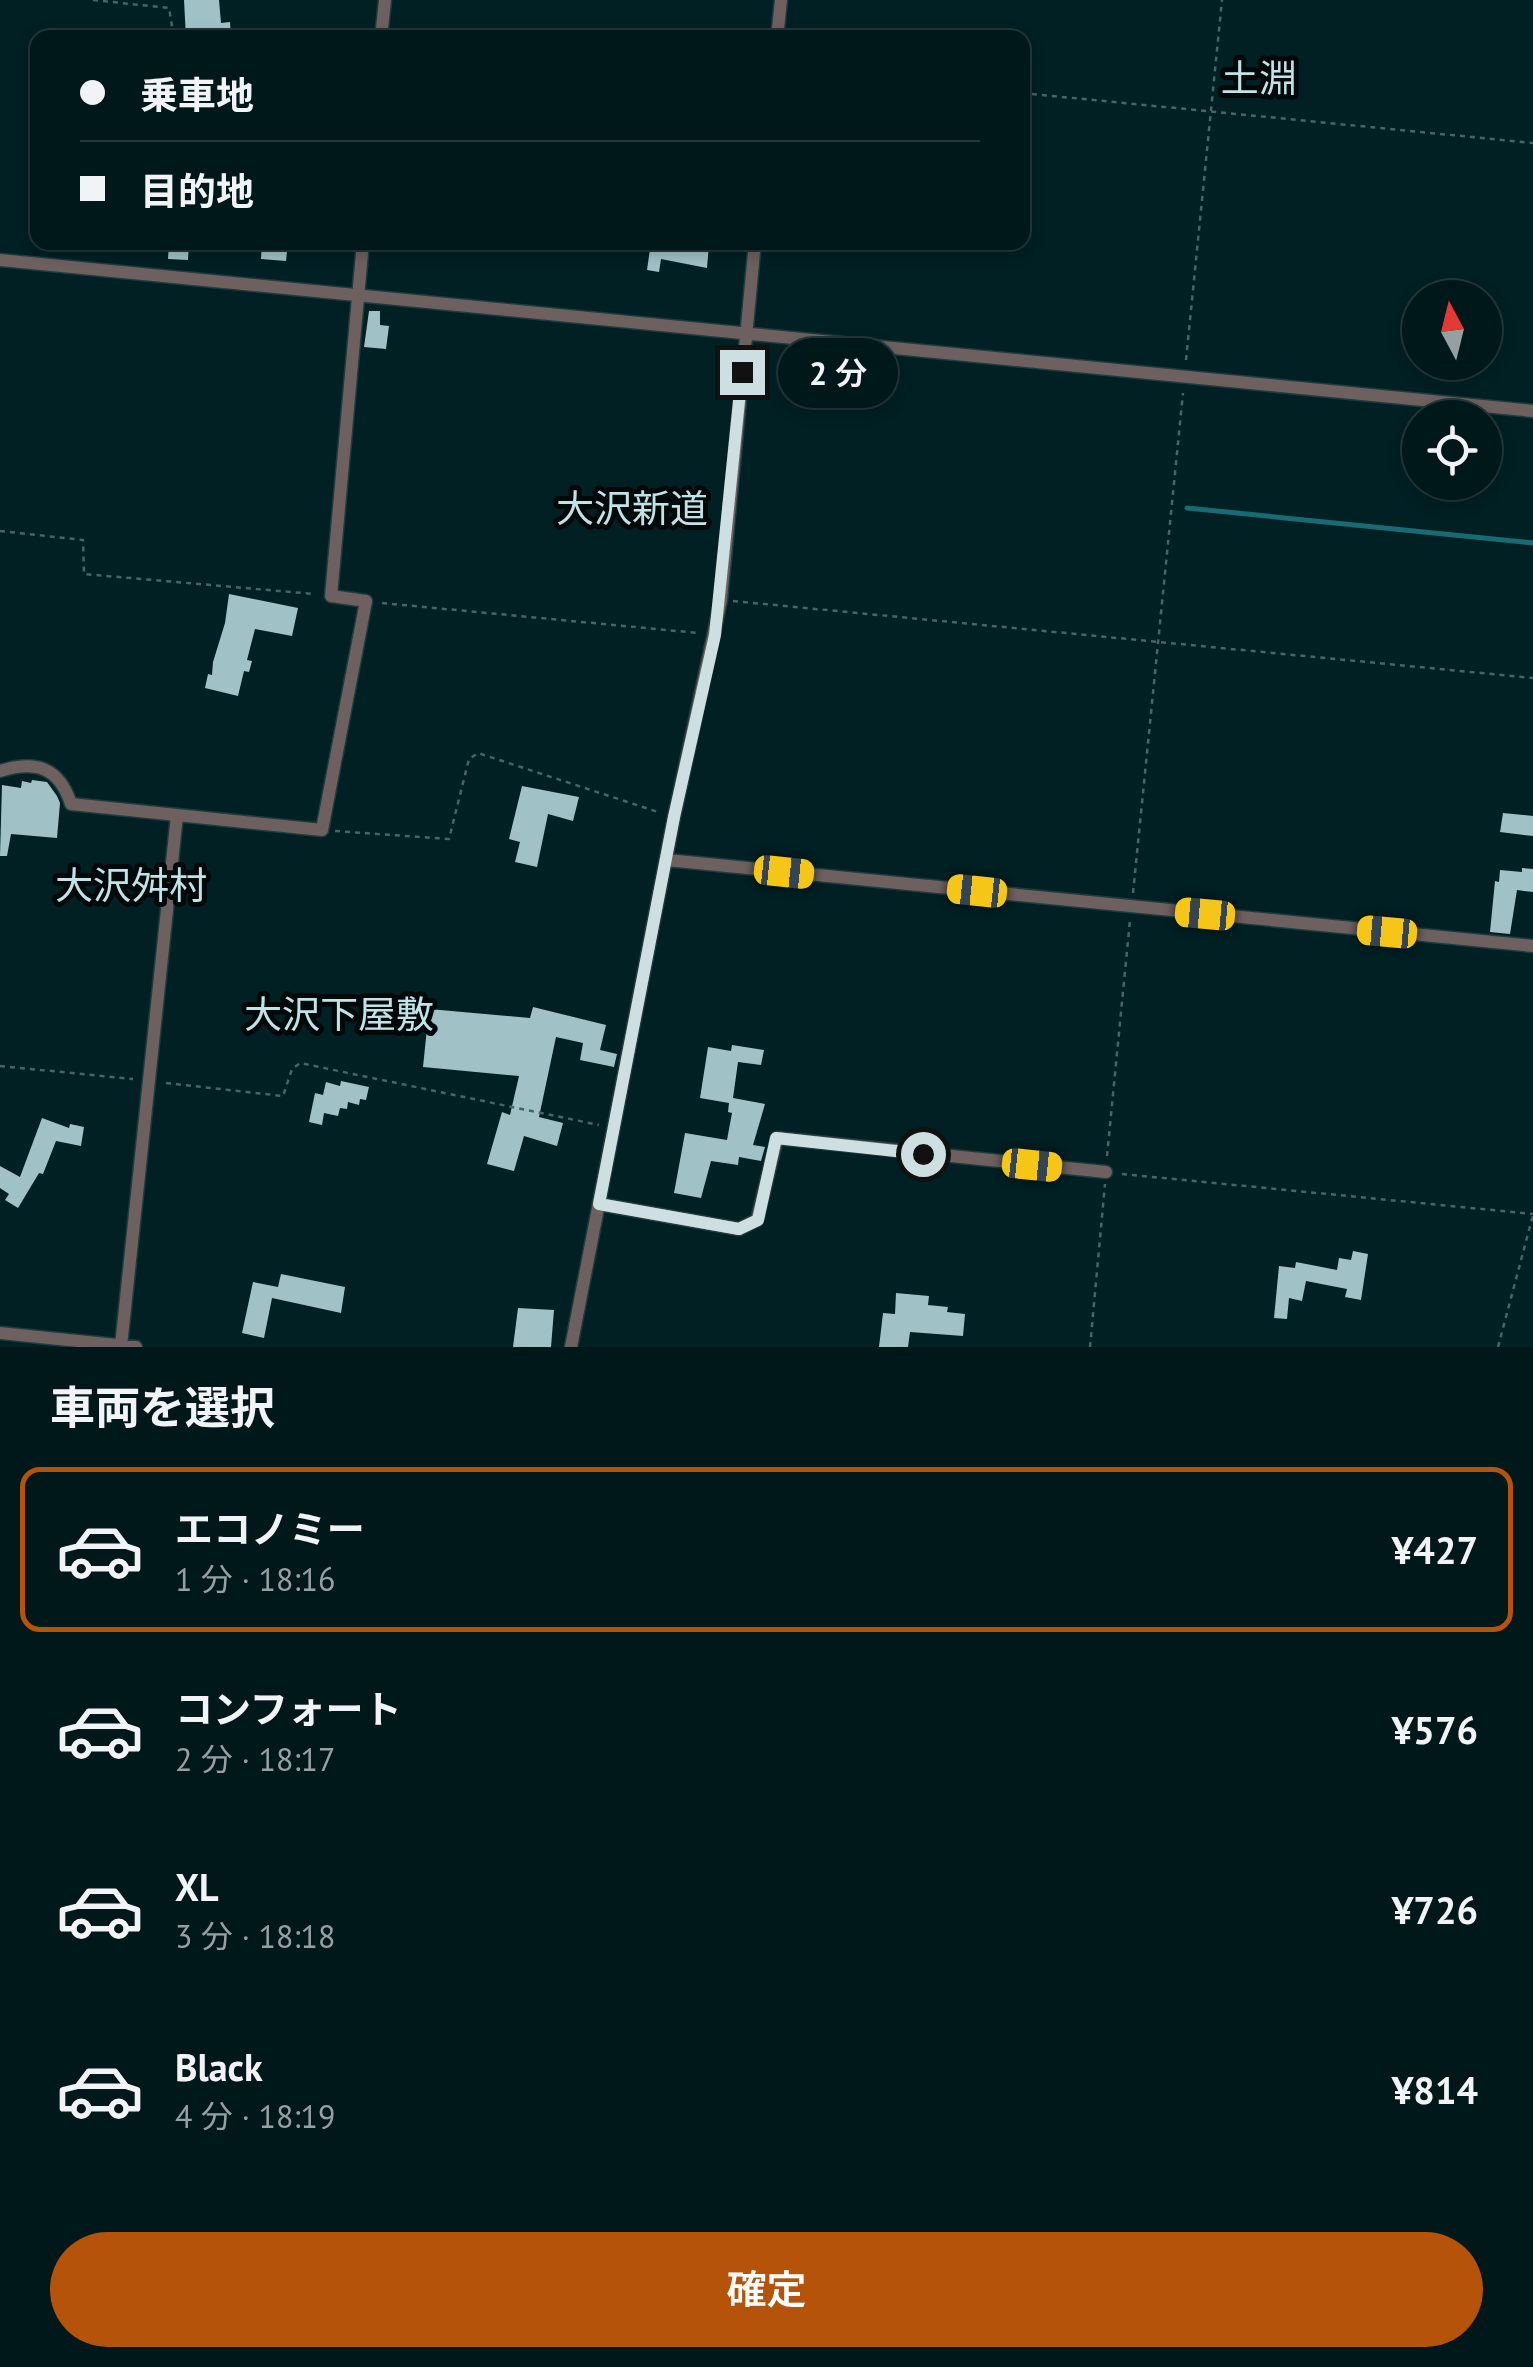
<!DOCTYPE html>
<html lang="ja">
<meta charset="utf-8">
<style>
body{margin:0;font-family:"PT Sans","Noto Sans JP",sans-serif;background:#0f2528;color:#f1f3f6;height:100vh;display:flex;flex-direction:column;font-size:38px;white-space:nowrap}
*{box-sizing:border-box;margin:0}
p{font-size:32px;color:#96a0a3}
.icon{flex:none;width:55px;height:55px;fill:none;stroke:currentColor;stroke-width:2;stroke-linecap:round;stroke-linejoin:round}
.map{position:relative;height:1347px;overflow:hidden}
.details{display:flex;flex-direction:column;background:#01181b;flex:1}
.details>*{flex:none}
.hud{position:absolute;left:30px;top:30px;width:1000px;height:220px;border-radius:20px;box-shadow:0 5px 15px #0003,0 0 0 2px #23373a;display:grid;align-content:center;height:220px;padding:0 50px;background:#01181b}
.needle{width:65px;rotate:353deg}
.controls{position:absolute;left:1402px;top:280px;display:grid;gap:20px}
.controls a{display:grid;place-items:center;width:100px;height:100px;border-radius:50%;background:#01181b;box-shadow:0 5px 15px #0003,0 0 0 2px #23373a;font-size:50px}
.end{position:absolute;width:45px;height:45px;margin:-22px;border:12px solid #cedfe1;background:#111;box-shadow:0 0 0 5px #111}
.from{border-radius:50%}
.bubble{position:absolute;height:70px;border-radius:35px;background:#01181b;box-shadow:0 5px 15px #0003,0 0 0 2px #23373a;font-size:32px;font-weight:600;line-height:70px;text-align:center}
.car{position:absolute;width:30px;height:60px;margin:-30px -15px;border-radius:12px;box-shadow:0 0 8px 2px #0007;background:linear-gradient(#f5c518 24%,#345 0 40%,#f5c518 0 76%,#345 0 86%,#f5c518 0)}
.hud b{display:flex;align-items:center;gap:35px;height:95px;font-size:38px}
.hud b+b{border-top:2px solid #23373a}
.hud i{width:25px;height:25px;background:#f1f3f6}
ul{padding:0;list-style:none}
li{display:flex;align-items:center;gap:30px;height:165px;margin:0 20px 15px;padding:0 30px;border:5px solid transparent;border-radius:20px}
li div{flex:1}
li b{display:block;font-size:38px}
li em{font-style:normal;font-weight:600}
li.on{border-color:#b45309}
li>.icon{width:90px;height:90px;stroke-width:1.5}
h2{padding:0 50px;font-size:45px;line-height:120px}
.action{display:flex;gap:20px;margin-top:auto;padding:20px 50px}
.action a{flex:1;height:115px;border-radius:60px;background:#b45309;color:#fff;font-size:40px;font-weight:600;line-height:115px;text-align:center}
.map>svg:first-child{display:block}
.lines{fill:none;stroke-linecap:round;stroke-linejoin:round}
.stream{stroke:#186b74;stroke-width:5}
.building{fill:#a0c2c6}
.street-casing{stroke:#1e3b3e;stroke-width:15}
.path{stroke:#496366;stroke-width:2.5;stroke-dasharray:5 5;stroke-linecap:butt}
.street{stroke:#6d605f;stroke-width:12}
.route{stroke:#cedfe1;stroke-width:12}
.labels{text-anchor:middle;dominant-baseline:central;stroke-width:10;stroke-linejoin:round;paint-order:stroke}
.quarter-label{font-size:38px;fill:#c0e3e8;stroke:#010809}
</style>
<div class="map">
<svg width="1533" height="1347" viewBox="0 0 1533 1347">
<rect width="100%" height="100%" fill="#012024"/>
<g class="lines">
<path class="stream" d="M1187,508L1533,543"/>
</g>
<path class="building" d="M184,0H219L221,23L230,22L231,38H186Z
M169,242H189L188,260L168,259Z
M262,242H288L286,261L261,259Z
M651,242L709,244L707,268L661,259L659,272L647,270Z
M369,311H380V325L389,326L386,349L364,347Z
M229,594L298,608L292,636L255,629L247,660L252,661L249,672L244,671L238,696L205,688L208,674L212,675L213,662L225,623Z
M32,780L47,782L57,796L60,803L57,838L11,834L7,856H0L2,785L21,788L22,781L31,783Z
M522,786L579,797L573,821L548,814L537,867L515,862L520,842L509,839Z
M1503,813L1533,816V836L1500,832Z
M1522,868L1533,869V892L1517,890L1510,934L1490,932L1495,881L1499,882L1500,870L1522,872Z
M533,1007L606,1025L600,1050L617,1054L614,1067L580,1060L583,1043L556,1037L539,1117L563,1123L557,1146L524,1136L514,1171L487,1164L502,1112L510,1115L519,1076L423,1067L429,1009L530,1018Z
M732,1045L764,1050L761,1065L738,1062L733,1098L765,1104L753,1145L765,1147L761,1161L739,1157L738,1165L711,1161L701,1198L674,1193L685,1133L727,1140L732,1113L728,1112L729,1103L700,1098L708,1047L731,1051Z
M341,1081L369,1087L366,1100L360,1099L359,1105L348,1102L347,1109L340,1108L338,1116L324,1113L322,1125L309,1122L315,1093L323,1095L326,1082L340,1086Z
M42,1118L69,1128L70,1124L84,1127L81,1146L56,1141L43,1174L39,1173L18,1208L5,1200L9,1194L0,1188V1166L20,1177Z
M1353,1251L1368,1254L1361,1300L1345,1297L1347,1289L1306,1281L1302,1301L1289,1298L1287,1319L1274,1318L1279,1266L1295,1268L1296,1262L1337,1270L1339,1258L1351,1260Z
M281,1274L345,1287L341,1313L272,1298L264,1338L242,1333L253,1282L278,1287Z
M896,1293L929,1296L928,1305L948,1307L947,1312L965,1314L963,1336L910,1332L908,1347H879L883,1313L895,1314Z
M518,1308L554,1310L551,1347H513Z"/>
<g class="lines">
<g class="street-casing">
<path id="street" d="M381,38L385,0
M777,38L781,0
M0,260L1533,411
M0,771C36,760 59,767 71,804L322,830L366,601L331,596L363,242
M667,860L1533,946
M599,1204L739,1229L757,1220L777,1138L1106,1172
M0,1333L136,1347
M121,1346L177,815
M571,1347L674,817L721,600L755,242"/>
</g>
<path class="path" d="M93,0L169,8L174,38
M395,34L433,38
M1022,93L1533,143
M1186,360L1222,0
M0,531L83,540L84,574L314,594
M733,601L1533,678
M382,603L698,633
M335,831L449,839L469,759L478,753L658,812
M1133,893L1183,393
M0,1066L133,1079
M166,1083L283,1096L292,1069L300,1063L599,1125
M1107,1156L1130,920
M1122,1174L1533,1214
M1090,1347L1105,1184
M1498,1347L1533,1215"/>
<use href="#street" class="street"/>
</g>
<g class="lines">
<path class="route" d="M742,372L715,635L674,817L599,1204L739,1229L758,1220L776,1138L923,1154"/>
</g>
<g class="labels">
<g class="quarter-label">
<text x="1259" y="77">土淵</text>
<text x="632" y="507">大沢新道</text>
<text x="131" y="884">大沢舛村</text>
<text x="339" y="1013">大沢下屋敷</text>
</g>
</g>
</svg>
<div class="controls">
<a><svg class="needle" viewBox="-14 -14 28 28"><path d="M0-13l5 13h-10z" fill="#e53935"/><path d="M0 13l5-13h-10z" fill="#96a0a3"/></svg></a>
<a><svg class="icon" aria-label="locate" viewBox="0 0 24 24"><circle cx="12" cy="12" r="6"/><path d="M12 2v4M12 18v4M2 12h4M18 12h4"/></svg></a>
</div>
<i class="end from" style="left:923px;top:1154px"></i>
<i class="end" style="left:742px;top:372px"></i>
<div class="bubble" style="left:778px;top:338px;width:120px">2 分</div>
<i class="car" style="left:784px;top:872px;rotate:96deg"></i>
<i class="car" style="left:977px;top:891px;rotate:276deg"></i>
<i class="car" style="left:1205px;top:914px;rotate:275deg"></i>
<i class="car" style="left:1387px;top:932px;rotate:275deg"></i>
<i class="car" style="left:1032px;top:1165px;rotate:96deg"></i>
<div class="hud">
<b><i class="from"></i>乗車地</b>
<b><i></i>目的地</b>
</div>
</div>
<section class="details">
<h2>車両を選択</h2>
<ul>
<li class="on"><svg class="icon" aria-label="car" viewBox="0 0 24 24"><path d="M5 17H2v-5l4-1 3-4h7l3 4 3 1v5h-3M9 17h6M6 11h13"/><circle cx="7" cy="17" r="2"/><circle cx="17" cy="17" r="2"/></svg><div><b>エコノミー</b><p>1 分 · 18:16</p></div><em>¥427</em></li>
<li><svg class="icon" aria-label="car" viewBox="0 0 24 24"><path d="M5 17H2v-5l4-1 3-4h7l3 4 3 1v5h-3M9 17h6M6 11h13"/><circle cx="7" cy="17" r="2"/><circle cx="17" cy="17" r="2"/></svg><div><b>コンフォート</b><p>2 分 · 18:17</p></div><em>¥576</em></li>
<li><svg class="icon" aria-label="car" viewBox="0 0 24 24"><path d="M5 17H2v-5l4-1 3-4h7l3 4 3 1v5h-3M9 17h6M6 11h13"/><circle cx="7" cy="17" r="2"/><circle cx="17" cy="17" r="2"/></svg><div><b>XL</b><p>3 分 · 18:18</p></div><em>¥726</em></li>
<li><svg class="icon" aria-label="car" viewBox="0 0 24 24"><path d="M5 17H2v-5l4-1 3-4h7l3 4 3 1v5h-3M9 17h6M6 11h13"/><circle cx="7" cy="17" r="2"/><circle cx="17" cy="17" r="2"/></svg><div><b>Black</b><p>4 分 · 18:19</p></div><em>¥814</em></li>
</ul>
<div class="action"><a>確定</a></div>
</section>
